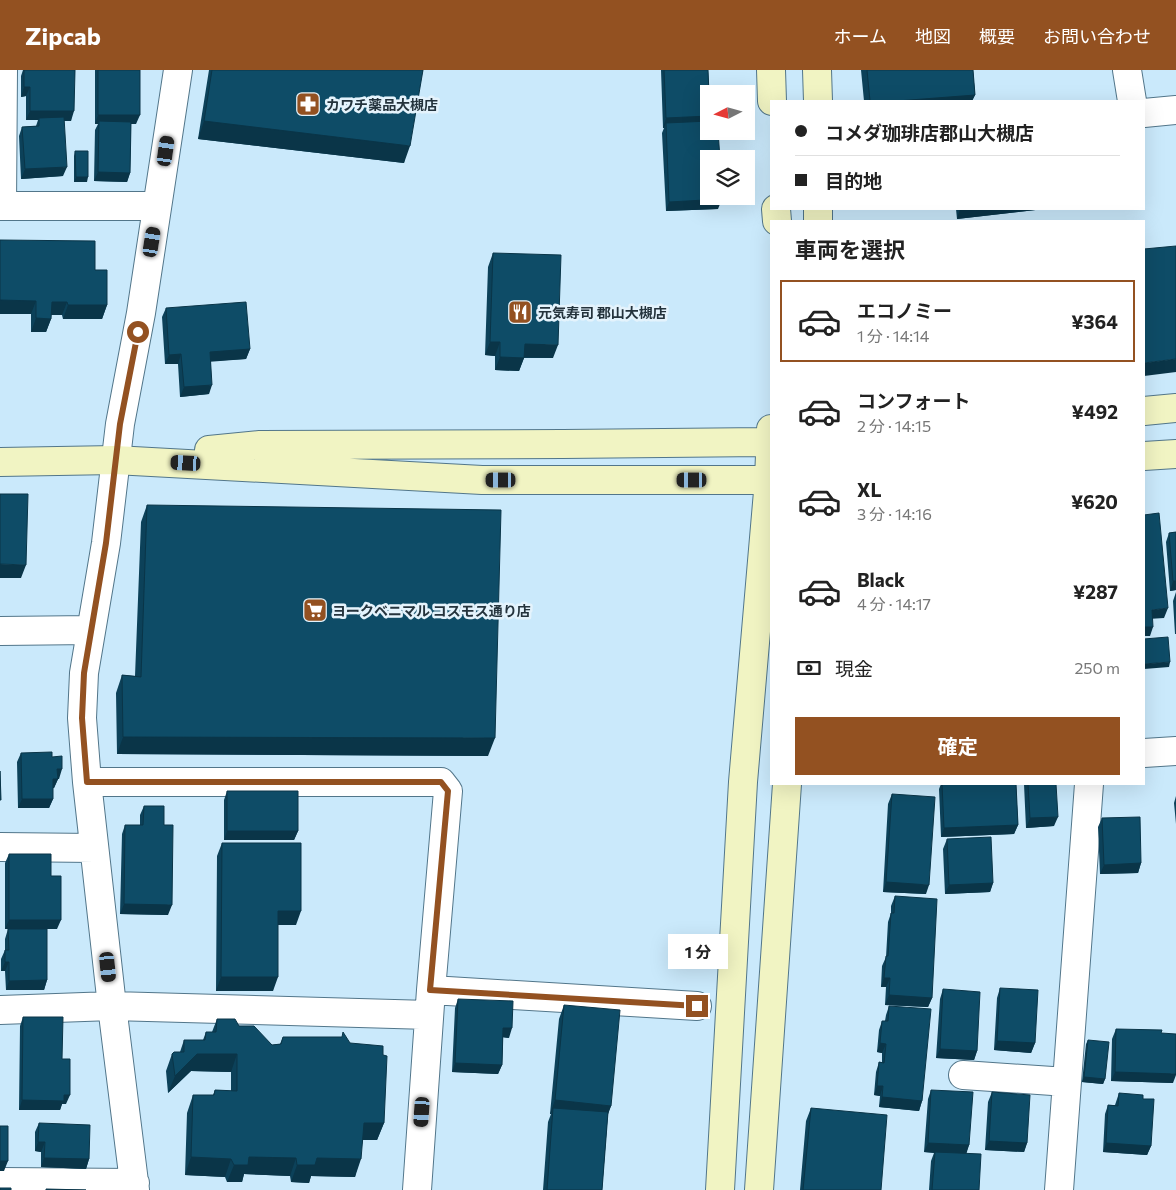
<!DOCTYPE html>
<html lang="ja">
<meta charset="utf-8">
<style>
body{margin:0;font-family:Commissioner,"Noto Sans JP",sans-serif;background:#f2f2f2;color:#222;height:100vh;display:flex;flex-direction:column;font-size:19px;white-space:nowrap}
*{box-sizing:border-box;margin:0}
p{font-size:16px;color:#767676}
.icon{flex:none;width:28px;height:28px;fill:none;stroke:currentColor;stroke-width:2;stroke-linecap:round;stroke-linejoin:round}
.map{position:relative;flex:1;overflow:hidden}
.sheet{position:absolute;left:770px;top:150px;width:375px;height:565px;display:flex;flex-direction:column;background:#fff;border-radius:0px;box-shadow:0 5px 20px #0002}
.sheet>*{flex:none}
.hud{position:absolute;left:770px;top:30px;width:375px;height:110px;border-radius:0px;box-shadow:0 5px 20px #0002;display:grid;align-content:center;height:110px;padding:0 25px;background:#fff}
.needle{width:32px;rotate:264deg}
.tools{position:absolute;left:700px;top:15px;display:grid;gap:10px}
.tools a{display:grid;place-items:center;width:55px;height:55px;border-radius:0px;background:#fff;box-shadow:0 5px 20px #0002;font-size:25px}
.end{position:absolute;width:22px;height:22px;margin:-11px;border:6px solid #935121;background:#fff;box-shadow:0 0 0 2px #fff}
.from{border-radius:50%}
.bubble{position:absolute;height:35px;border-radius:0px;background:#fff;box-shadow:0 5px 20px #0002;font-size:16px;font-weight:700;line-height:35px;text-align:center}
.car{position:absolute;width:15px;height:30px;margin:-15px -8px;border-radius:6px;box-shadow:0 0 4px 1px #0007;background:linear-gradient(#222 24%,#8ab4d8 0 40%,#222 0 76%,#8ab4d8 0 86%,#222 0)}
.hud b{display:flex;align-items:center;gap:18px;height:48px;font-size:19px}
.hud b+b{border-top:1px solid #e0e0e0}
.hud i{width:12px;height:12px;background:#222}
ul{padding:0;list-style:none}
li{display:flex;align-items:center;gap:15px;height:82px;margin:0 10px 8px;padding:0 15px;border:2px solid transparent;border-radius:0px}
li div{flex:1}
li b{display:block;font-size:19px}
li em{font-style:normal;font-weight:700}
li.on{border-color:#935121}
li>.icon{width:45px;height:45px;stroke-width:1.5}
h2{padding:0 25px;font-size:22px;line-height:60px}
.pay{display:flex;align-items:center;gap:12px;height:55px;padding:0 25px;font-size:19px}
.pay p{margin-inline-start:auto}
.cta{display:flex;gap:10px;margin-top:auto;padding:10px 25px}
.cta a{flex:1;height:58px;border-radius:0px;background:#935121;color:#fff;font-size:20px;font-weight:700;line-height:58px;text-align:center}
header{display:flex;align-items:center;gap:30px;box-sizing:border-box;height:70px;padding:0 25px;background:#935121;color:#fff}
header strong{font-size:24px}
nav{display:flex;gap:28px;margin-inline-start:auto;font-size:18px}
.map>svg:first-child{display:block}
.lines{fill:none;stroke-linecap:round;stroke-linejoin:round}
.street-casing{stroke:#52768a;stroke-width:30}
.secondary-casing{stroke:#52768a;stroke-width:30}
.street{stroke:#fff;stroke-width:28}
.secondary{stroke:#f1f4c3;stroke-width:28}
.wall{fill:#0c4159}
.shaded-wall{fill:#0a3548}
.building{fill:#0e4c67;stroke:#0a3548}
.route{stroke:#935121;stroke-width:6}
.labels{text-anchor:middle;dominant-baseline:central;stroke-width:5;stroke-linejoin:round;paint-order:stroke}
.poi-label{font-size:14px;font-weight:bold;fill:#24333c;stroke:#e4f3fc;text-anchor:start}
</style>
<header>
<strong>Zipcab</strong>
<nav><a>ホーム</a><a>地図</a><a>概要</a><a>お問い合わせ</a></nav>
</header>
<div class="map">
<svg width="1176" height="1120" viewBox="0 0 1176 1120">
<rect width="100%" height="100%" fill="#cae9fb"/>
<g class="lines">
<g class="street-casing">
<path id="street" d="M1127,0L1132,31
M1144,43L1176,40
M0,136H157
M2,136L3,0
M0,561L91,560
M1144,683L1176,681
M87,712H441L448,721L431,920L417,1120
M0,777L94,778
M431,920L697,936
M0,940L112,936L429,945
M963,1005L1067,1012
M0,1112L135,1113
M135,1120L112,936L87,712L82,648L84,603L106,473L120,354L141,243L178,0
M1059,1120L1089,714"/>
</g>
<g class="secondary-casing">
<path id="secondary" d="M771,0L772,31
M817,0L818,31
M776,139L777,151
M818,151V139
M1144,341L1176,338
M209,380L260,375L563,374L771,372
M1144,386L1176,384
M0,392L115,390L482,410H771
M720,1120L743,712L769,410L771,359
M759,1120L787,714"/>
</g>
<use href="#street" class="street"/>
<use href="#secondary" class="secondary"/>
</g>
<path class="wall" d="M23,0H75L71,51H64L63,106L21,109L19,66L22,57L36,56L38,50H26V26L21,27V6Z
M95,0H140L136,54H131L130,103L127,112L94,111L95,60L98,54H95Z
M209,0H423L404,93L198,69Z
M661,0H708L709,24L708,52L718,139L666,141L662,63L664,58H663Z
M861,0H973L975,25L972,31H864Z
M75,81L87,112H74V86Z
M956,139H1044L957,149Z
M0,170L95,200L107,235L102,249H63L62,245H51V249L46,262H31V244H0Z
M493,183L553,288H524L519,301L495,300V286L485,285L488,197Z
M166,238L250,279L246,289L211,291L209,324L180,327L178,294H165L162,247Z
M147,435L488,686L117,684L116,623L122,605L135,606L141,452Z
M1176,462V520L1170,521L1166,472L1169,463Z
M1176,522V564H1175L1173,531Z
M21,683L59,709H58L54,718H53V729L49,738H18L17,692Z
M941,714H1016L1018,755L1014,764L941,767L939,719Z
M1024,714H1056L1054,756L1026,758Z
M227,721L298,761L294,770H224V730Z
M892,724L926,824L883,822L888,734Z
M1176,726V754L1174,733Z
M144,736L164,755L168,845L120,844L122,764L125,755H140V745Z
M1102,748L1141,793L1138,803L1100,804L1098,757Z
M947,769L993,813L990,822L945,824L943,779Z
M222,773L296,855H278L273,921H216L217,786Z
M9,784L51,806L57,859H47V910L44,920H6L5,901H1V889L5,880V869L8,859H19H5V793Z
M895,826L932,928L928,937L885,935L886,917H881L882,896L886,887L888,852L891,843V836Z
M1000,918L1035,973L1031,983L994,980L997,928Z
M943,919L977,981L974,990L936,988L940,929Z
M458,929L509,968L503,967L502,995L498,1004L452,1002L455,938Z
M564,935L611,1036L608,1043L602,1120H543L548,1052L551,1044H550L559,949Z
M889,936L922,1031L919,1041L879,1037L880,1026L874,1025L876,1002L879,992H882V983L877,982L879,960L882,951H885L886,945Z
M23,947L62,989L66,1034H62L60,1040H19L20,956Z
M217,949L239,956L272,975L280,974L283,967L384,1053L377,1070H363L355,1107L311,1106L309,1113L291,1112L290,1106L244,1104L242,1112H227L225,1107L185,1105L187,1043L193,1025H213L215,1020L231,1021V1002L191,1001L168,1023L166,1001L172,984L180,982L184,970H203L206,962H212Z
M1116,959L1161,963L1173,1013L1111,1011L1112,969Z
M1088,970L1105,1009L1103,1014L1082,1012L1086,974Z
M931,1020L969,1075L966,1083L979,1120H929L931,1091L934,1083L924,1082L928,1029Z
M992,1022L1027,1073L1024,1082L985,1080L988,1032Z
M1119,1023L1143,1029L1151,1076L1147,1085L1103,1082L1105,1044L1108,1035H1115Z
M811,1038L881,1120H800L806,1051Z
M39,1053L89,1089L86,1099L41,1097V1082L35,1081V1062Z"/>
<path class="shaded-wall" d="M24,17H30L26,26L21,27Z
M975,25L972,31H897Z
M30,41H74L71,51L39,50V48L38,50H26Z
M98,45H140L136,54H99V51L98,54H95Z
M709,46V50L707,56L666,53L664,58H663L666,48Z
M204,51L410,76L404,93L198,69Z
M67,97L63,106L21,109L25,99Z
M98,102L130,103L127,112L94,111Z
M76,107H88L87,112H74Z
M722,129L718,139L666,141L669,132Z
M960,139H1044L957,149Z
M0,230L36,231L31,244H0Z
M52,232H67L62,245H47Z
M68,235H107L102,249H63Z
M36,248L51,249L46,262H31Z
M490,272H500L495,286L485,285Z
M525,274L558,275L553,288L520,287Z
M250,279L246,289L207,292L210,282Z
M181,284L178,294H165L169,285Z
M500,287L524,288L519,301L495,300Z
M1176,289V302L1144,306V293Z
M212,315L209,324L180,327L184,317Z
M0,494L26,495L21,508H0Z
M1173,511H1176V520L1170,521Z
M1168,538L1164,548L1148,549L1152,540Z
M1144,557H1153L1150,566H1144Z
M1170,592L1169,597L1144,599V594Z
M123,667L495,668L488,686L117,684Z
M57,699H62L59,709H54Z
M53,709H58L54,718L49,719Z
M22,729H53L49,738H18Z
M1058,747L1054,756L1026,758L1030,748Z
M1018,755L1014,764L941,767L944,758Z
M227,761H298L294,770H224Z
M1141,793L1138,803L1100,804L1104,795Z
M886,812L929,815L926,824L883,822Z
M993,813L990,822L945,824L949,815Z
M124,834L172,835L168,845L120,844Z
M278,841H301L296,855H273Z
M9,850H61L57,859H5Z
M5,892H9L5,901H1Z
M221,907H278L273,921H216Z
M884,908H890L886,917H881Z
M47,910L44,920H6L9,911Z
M889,925L932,928L928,937L885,935Z
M503,958H512L509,968L500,967Z
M997,971L1035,973L1031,983L994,980Z
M880,973L886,974L882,983L877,982Z
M940,979L977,981L974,990L936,988Z
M197,984H237L231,1002L191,1001L168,1023L175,1006Z
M455,993L502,995L498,1004L452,1002Z
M1115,1002L1176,1004V1005L1173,1013L1111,1011Z
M1084,1007L1105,1009L1103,1014L1082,1012Z
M877,1016H883L880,1026L874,1025Z
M64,1025H70L66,1034H62L60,1040H19L22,1030Z
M882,1027L922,1031L919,1041L879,1037Z
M555,1030L611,1036L606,1050L553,1038L551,1044H550Z
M364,1053H384L377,1070H357Z
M989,1071L1027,1073L1024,1082L985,1080Z
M38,1072H45L41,1082L35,1081Z
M928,1073L969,1075L966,1085L924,1082Z
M1106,1073L1151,1076L1147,1085L1103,1082Z
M191,1087L231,1089L225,1107L185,1105Z
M249,1087L296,1088L290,1106L244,1104L242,1112H227L234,1095Z
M44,1088L89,1089L86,1099L41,1097Z
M317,1088L361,1089L355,1107L311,1106L309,1113L291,1112L297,1095Z
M0,1091H8L4,1101H0Z"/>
<path class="building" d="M24,0H75L74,41H30V17H24Z
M98,0H140V45H98Z
M212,0H423L410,76L204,51Z
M664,0H708L709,24V46L666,48Z
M867,0H973L975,25L897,31H870Z
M64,47L67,97L25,99L22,57L39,56V48Z
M99,51L131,52L130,103L98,102Z
M709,51V61H718L720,89H709V126H721L722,129L669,132L666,53Z
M75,81H88V107H76Z
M0,170L95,171V200H107V235H68L67,232H52L51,249L36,248V231L0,230Z
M1176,176V289L1144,293V179Z
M493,183L561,185L558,275L525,274L524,288L500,287V272H490Z
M246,232L250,279L210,282L212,315L184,317L181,284L169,285L166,238Z
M0,424H28L26,495L0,494Z
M147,435L501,440L495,668L123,667L122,605L141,607Z
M1159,443L1168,538L1152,540L1153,557H1144V445Z
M1176,462V511H1173L1169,463Z
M1168,567L1170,592L1144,594V569Z
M52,682V687L62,686V699H57L58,709H53V729H22L21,683Z
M0,701L1,730H0Z
M942,714H1016L1018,755L944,758Z
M1028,714H1056L1058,747L1030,748Z
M227,721H298V761H227Z
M892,724L935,727L929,815L886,812Z
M144,736H164V755H173L172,835L124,834L125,755H143Z
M1140,747L1141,793L1104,795L1102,748Z
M991,767L993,813L949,815L947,769Z
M222,773H301V841H278V907H221Z
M9,784H51V806H61V850H9Z
M895,826L937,829L932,928L889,925L890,908H884L886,886H888L891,843H894Z
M8,859H47V910L9,911V892H5V880H9Z
M1000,918L1038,920L1035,973L997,971Z
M943,919L980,922L977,981L940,979Z
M458,929L513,931L512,958H503L502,995L455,993Z
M564,935L620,940L611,1036L555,1030Z
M889,936L931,939L922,1031L882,1027L883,1016H877L879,992L884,993L886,974L880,973L882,951H888Z
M23,947H63L62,989H70V1025H64V1031L22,1030Z
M217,949H235L239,956H254L272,975L281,974L283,967H342L343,962L350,973L383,976V985L387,986L384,1053H364L361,1089L317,1088L315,1095H297L296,1088L249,1087L248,1095H234L231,1089L191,1087L193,1025H214L215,1020L237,1021V984H197L175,1006L172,984L174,982H184V970H205L206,962H216Z
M1116,959L1162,960L1161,963L1176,964V1004L1115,1002Z
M1088,970L1109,972L1105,1009L1084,1007Z
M931,1020L973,1022L969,1075L928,1073Z
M992,1022L1030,1025L1027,1073L989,1071Z
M1119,1023L1143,1025V1029H1154L1151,1076L1106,1073L1108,1035L1118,1036Z
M553,1038L608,1042L602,1120H547Z
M811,1038L887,1045L881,1120H803Z
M39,1053L90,1055L89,1089L44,1088L45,1072H38Z
M0,1056H8V1091H0Z
M935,1082L981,1084L979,1120H932Z
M0,1118H11V1120H0Z
M46,1119L86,1120H46Z"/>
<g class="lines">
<path class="route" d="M138,262L120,354L106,473L84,603L82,648L87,712H441L448,721L430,920L697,936"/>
</g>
<defs>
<g id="pharmacy-square" transform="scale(1.25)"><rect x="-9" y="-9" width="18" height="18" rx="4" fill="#935121" stroke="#e4f3fc"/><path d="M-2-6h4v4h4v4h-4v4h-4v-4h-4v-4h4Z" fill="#fff"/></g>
<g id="restaurant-square" transform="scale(1.25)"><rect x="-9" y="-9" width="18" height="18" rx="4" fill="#935121" stroke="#e4f3fc"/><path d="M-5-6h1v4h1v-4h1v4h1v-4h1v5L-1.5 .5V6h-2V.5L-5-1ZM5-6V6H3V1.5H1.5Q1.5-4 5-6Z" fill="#fff"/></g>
<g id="supermarket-square" transform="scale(1.25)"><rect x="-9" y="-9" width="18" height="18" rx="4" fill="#935121" stroke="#e4f3fc"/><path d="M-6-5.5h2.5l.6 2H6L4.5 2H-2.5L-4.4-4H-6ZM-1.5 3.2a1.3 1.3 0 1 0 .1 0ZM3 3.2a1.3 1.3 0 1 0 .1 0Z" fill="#fff"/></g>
</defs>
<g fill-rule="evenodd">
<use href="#pharmacy-square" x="308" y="34"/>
<use href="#restaurant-square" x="520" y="242"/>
<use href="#supermarket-square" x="315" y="540"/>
</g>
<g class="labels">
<g class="poi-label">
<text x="326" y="34">カワチ薬品大槻店</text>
<text x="538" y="242">元気寿司 郡山大槻店</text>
<text x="332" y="540">ヨークベニマル コスモス通り店</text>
</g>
</g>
</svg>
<div class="tools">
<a><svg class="needle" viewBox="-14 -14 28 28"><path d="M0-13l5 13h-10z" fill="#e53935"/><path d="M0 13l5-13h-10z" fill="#767676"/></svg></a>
<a><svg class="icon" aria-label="layers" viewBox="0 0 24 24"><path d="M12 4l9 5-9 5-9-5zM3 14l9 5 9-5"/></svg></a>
</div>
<i class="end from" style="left:138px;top:262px"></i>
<i class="end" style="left:697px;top:936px"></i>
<div class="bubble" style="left:668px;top:864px;width:60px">1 分</div>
<i class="car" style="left:166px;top:81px;rotate:8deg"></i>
<i class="car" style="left:152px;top:172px;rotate:9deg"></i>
<i class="car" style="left:186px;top:393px;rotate:273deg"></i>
<i class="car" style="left:501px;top:410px;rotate:270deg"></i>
<i class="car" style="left:692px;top:410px;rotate:270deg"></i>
<i class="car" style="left:108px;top:897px;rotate:174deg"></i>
<i class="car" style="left:422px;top:1042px;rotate:184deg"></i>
<div class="hud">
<b><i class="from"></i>コメダ珈琲店郡山大槻店</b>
<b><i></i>目的地</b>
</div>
<section class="sheet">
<h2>車両を選択</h2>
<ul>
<li class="on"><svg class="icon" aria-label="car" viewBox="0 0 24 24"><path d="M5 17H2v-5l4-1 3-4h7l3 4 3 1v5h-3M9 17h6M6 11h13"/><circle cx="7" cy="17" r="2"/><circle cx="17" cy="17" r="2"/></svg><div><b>エコノミー</b><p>1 分 · 14:14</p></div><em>¥364</em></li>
<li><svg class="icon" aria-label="car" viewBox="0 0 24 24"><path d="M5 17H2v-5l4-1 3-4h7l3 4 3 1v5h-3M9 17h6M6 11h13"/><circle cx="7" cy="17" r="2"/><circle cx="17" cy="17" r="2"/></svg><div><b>コンフォート</b><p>2 分 · 14:15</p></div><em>¥492</em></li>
<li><svg class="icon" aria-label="car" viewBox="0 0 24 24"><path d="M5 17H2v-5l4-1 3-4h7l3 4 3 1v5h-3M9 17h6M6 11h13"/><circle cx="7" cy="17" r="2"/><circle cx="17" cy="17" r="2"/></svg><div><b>XL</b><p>3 分 · 14:16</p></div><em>¥620</em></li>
<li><svg class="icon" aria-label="car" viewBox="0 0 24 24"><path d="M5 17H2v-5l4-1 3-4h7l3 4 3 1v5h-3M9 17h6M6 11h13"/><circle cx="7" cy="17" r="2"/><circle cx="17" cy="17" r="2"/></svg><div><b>Black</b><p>4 分 · 14:17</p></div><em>¥287</em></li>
</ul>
<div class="pay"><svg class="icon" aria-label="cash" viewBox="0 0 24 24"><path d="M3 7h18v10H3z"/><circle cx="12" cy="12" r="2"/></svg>現金<p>250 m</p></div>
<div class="cta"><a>確定</a></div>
</section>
</div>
